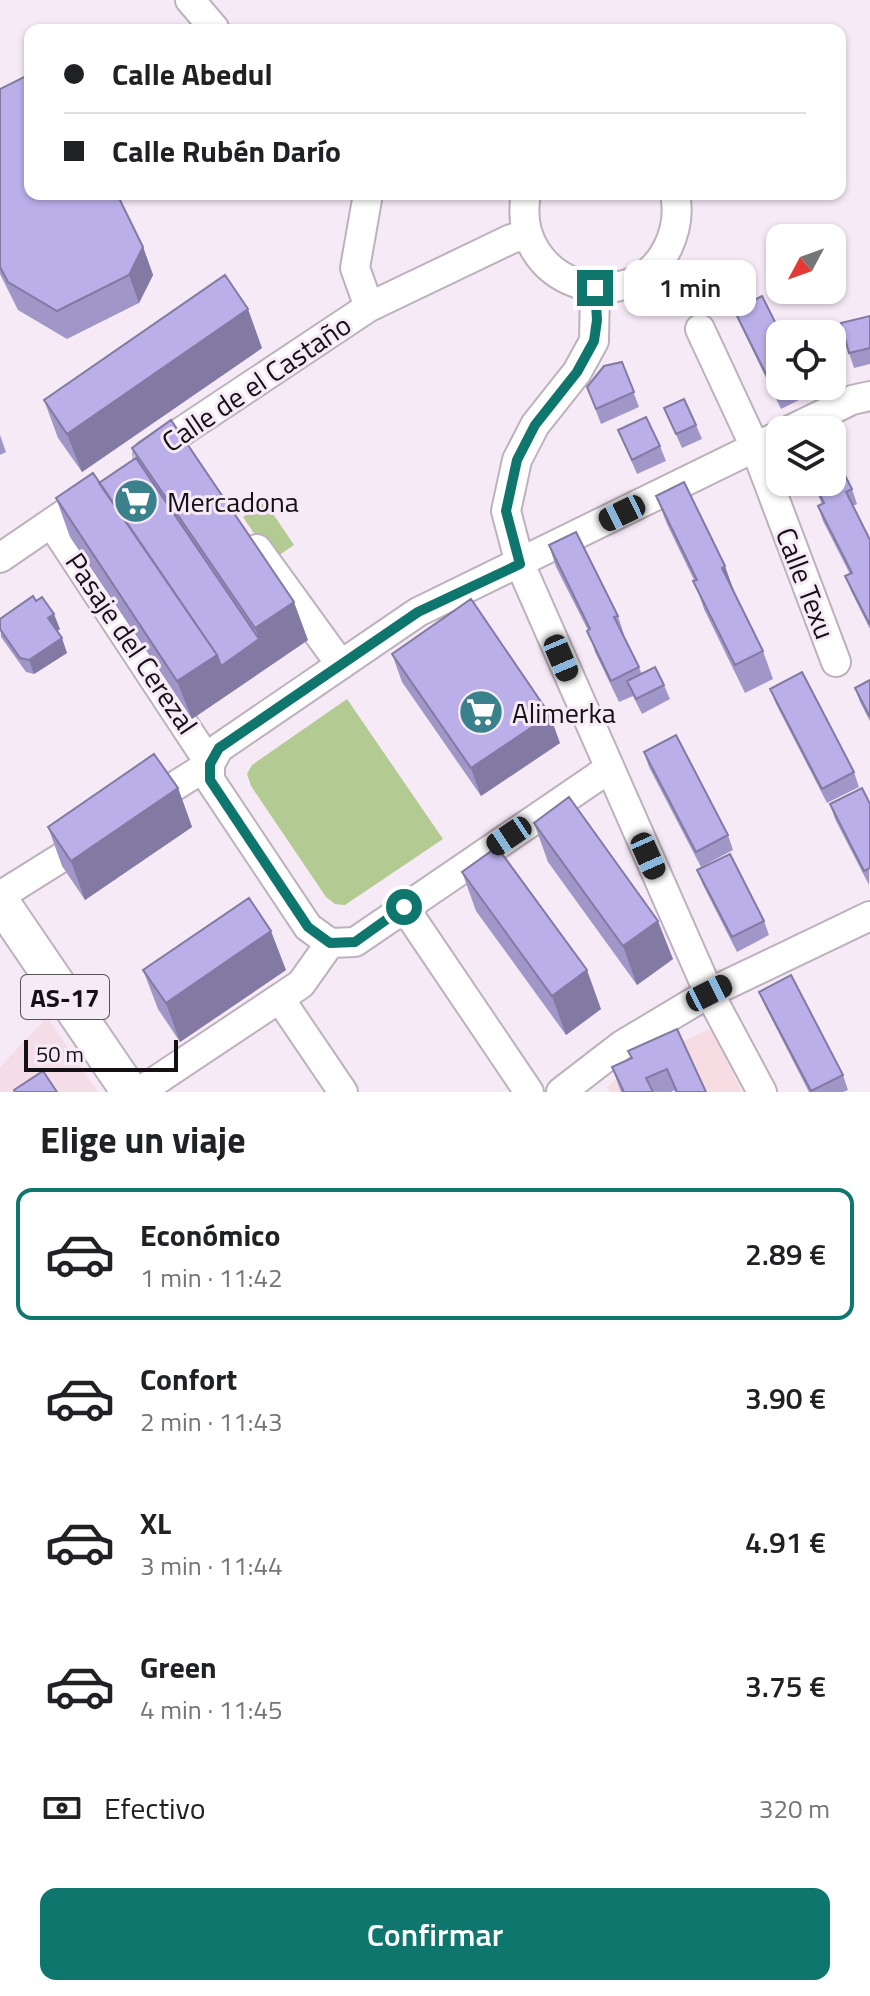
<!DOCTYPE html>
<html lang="es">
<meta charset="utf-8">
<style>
body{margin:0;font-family:"Titillium Web",sans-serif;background:#f2f2f2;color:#202124;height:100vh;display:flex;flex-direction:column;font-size:30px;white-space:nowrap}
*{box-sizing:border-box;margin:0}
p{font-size:26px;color:#757577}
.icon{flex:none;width:44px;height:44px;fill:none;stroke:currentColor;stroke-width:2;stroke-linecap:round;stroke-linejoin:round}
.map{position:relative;height:1092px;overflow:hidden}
.details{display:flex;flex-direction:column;background:#fff;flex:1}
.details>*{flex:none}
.top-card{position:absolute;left:24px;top:24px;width:822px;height:176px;border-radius:16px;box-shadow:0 2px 6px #0004;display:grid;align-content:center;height:176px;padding:0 40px;background:#fff}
.needle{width:52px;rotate:229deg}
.tools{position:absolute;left:766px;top:224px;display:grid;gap:16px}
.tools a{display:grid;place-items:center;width:80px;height:80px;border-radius:16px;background:#fff;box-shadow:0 2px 6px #0004;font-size:40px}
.scale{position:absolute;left:24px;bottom:20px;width:154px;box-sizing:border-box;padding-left:8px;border:4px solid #141014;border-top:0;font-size:22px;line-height:28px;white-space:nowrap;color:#141014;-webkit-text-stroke:6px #f7eaf7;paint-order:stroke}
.end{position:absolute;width:36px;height:36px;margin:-18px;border:10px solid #0f766e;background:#fff;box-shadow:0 0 0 4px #fff}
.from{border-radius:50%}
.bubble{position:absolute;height:56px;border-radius:16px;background:#fff;box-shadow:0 2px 6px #0004;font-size:26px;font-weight:600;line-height:56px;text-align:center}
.car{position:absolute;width:24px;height:48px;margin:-24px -12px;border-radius:10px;box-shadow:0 0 6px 2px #0007;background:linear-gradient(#222 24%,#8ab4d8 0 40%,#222 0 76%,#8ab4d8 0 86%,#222 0)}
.top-card b{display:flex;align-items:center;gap:28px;height:76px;font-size:30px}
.top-card b+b{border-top:2px solid #e0e0e0}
.top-card i{width:20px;height:20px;background:#202124}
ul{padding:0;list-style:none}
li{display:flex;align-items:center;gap:24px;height:132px;margin:0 16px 12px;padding:0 24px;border:4px solid transparent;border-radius:16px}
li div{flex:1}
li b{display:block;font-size:30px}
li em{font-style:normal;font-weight:600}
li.selected{border-color:#0f766e}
li>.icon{width:72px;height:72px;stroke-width:1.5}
h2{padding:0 40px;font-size:36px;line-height:96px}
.pay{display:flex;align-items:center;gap:20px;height:88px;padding:0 40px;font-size:30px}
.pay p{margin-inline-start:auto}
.primary-button{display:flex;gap:16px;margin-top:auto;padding:16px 40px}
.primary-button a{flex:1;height:92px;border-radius:16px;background:#0f766e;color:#fff;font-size:32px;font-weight:600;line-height:92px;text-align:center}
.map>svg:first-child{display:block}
.education{fill:#f7dde3}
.medical{fill:#f5dde8}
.green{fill:#b4ca93}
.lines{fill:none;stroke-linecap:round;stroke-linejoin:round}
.minor-casing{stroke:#bdb1bd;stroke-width:32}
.major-casing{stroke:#bdb1bd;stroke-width:40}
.minor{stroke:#fff;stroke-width:28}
.major{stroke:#fff;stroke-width:36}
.wall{fill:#a096c8}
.shaded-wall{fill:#827aa3}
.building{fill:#baafe9;stroke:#827aa3;stroke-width:2}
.route{stroke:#0f766e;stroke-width:10}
.labels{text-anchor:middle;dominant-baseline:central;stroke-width:6;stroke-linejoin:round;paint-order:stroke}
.shield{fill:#f7eaf7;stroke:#585158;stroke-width:2}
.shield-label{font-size:26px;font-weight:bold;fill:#141014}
.street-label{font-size:28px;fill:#141014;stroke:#f7eaf7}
.poi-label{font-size:28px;fill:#141014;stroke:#f7eaf7;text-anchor:start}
</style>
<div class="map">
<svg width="870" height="1092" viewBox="0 0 870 1092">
<rect width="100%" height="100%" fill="#f7eaf7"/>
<path class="education" d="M711,1028L742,1092H610L607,1087L636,1063Z"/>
<path class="medical" d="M47,1017L98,1092H0V1067Z"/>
<path class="green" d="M265,502L294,545L272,560L243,517Z
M347,699L443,839L345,905L335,904L326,897L251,786L247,774L252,765Z"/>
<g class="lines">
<g class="minor-casing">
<path id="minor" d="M190,0L214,28
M368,194L355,268L369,307
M526,194C509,284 631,324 668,247C676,230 679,213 675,194
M595,288L594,341L577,372L535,425L517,460L506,511L520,564L709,993L762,1092
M700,329L755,447L836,662
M790,430L852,400L870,396
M148,454L369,307L511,239L527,235
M52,524L210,764L143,806
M257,549L341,665
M0,558L92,495
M610,768L355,942L330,943L308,927L210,780V764L219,748L418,612L780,435
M0,896L91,839
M404,907L529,1092
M280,999L343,1092
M139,1092L301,984L330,943
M561,1092L622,1045L709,993L870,916"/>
</g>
<g class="major-casing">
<path id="major" d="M0,901L130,1092"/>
</g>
<use href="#minor" class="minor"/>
<use href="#major" class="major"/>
</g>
<path class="wall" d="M0,89L143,247L153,275L139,303L67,339L18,310L0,274Z
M734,310L780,386H805L809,395L781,409L740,324Z
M870,316V364L854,368L849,353Z
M262,348L82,472L58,438L44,400Z
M622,362L639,407L601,424L587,387Z
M664,408L696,425L702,439L682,448Z
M618,430L660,446L666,461L637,474Z
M0,435L6,452L0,455Z
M132,448L308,640L192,719L70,537L56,498L99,483L136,459Z
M812,482H832L852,489L857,504L853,506L870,540V629L851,591L845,576L850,574L823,521L818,506L822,504Z
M656,496L735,594L763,651L773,679L745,693L704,609L694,580L667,524Z
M549,545L618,616L625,638L642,674L664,685L670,699L642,714L633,696L619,702L595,652L588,630L556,567Z
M36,601L60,629L57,631L67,653L34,674L26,672L1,637L0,619Z
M392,654L560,743L481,796L402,682Z
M870,680V721L860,702L855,688Z
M770,689L854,772L859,787L827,803L776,704Z
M644,752L728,835L733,850L701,867L649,767Z
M178,788L192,827L85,900L62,866L48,827Z
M830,804H870L869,885L835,819Z
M534,823L673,959L637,985L548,862Z
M697,870L764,921L769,935L737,952L703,885Z
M462,872L601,1009L566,1035L476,911Z
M143,970H286L180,1042L158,1009Z
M759,992L843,1075L848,1090L843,1092H809L765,1006Z
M677,1029L706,1092H675L674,1090L671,1092H621L612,1067L631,1058L628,1051Z"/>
<path class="shaded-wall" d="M143,247L153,275L139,303L129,275Z
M248,309L262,348L82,472L67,434Z
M725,566L735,594L722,568Z
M294,602L308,640L192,719L177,681L217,655L259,639L255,628Z
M54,614L60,629L54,633L48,618Z
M62,638L67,653L34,674L29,660Z
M550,715L560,743L481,796L471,768Z
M178,788L192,827L85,900L71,861Z
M658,921L673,959L637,985L623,946Z
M271,931L286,970L180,1042L166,1003Z
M587,970L601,1009L566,1035L552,996Z"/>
<path class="building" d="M30,74V194H117L143,247L129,275L57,311L8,282L0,267V89Z
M225,275L248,309L67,434L44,400Z
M762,296L781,334L780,386H792L776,394L734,310Z
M870,316V348L849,353L841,323Z
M622,362L634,392L596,409L587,387L604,366Z
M684,399L696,425L676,434L664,408Z
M646,417L660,446L632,460L618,430Z
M171,420L294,602L255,628L132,448Z
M818,421L822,430H800Z
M832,450L852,489L846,492L870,540V625L845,576L852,573L818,506L824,503L814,482H832Z
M136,458L259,639L221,666L217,655L99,483Z
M93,473L217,655L177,681L56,498Z
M684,482L725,566L722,568L763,651L735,665L693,581L697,580L656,496Z
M576,532L618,616L614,617L639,667L611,681L587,631L590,629L549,545Z
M33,596L36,601L42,597L54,614L48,618L62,638L29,660L20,658L0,629V619Z
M471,599L550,715L471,768L392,654Z
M655,667L664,685L636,699L627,681Z
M802,672L854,772L822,789L770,689Z
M870,680V717L855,688Z
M676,735L728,835L696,852L644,752Z
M154,754L178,788L71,861L48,827Z
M862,788L870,804V868L864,871L830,804Z
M569,797L658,921L623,946L534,823Z
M497,847L587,970L552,996L462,872Z
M730,854L764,921L732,937L697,870Z
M249,898L271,931L166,1003L143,970Z
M791,975L843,1075L811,1091L759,992Z
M677,1029L706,1092H677L667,1069L646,1078L653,1092H624L612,1067L632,1058L628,1051Z
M43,1071L57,1092H15L14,1090Z"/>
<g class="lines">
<path class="route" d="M404,907L355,942L330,943L308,927L210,780V764L219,748L418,612L520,564L506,511L517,460L535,425L577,372L594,341L597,320L595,288"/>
</g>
<defs>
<g id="supermarket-disc" transform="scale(2.3)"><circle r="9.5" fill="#3a818b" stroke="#f7eaf7"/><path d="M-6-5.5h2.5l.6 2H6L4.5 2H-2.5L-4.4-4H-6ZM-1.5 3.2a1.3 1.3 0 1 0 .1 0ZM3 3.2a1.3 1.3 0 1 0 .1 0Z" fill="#fff"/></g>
</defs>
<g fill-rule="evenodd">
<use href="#supermarket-disc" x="136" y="501"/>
<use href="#supermarket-disc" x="481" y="712"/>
</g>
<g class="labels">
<rect class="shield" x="21" y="975" width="88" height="44" rx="6"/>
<g class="shield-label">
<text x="65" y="997">AS-17</text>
</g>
<g class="street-label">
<text transform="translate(256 383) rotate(-34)">Calle de el Castaño</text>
<text transform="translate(806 583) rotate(69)">Calle Texu</text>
<text transform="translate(132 643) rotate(56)">Pasaje del Cerezal</text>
</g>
<g class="poi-label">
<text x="167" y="501">Mercadona</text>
<text x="512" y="712">Alimerka</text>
</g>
</g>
</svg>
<div class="tools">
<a><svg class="needle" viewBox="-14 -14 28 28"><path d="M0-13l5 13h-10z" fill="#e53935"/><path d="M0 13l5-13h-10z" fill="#757577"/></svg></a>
<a><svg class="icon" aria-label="locate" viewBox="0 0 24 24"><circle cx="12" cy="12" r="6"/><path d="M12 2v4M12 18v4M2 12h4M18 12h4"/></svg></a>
<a><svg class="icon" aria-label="layers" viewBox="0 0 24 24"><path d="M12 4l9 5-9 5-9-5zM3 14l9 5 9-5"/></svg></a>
</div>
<div class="scale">50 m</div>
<i class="end from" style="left:404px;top:907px"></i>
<i class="end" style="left:595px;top:288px"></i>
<div class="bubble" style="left:624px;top:260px;width:132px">1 min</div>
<i class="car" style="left:622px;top:513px;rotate:244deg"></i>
<i class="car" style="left:561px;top:658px;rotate:157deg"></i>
<i class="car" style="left:509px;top:836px;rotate:236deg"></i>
<i class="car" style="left:648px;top:856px;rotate:156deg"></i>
<i class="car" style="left:709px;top:993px;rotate:63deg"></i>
<div class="top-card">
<b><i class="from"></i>Calle Abedul</b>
<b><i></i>Calle Rubén Darío</b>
</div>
</div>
<section class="details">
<h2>Elige un viaje</h2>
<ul>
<li class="selected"><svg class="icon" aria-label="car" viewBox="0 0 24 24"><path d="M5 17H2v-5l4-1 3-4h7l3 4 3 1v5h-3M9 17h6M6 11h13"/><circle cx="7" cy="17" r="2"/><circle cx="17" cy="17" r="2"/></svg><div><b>Económico</b><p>1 min · 11:42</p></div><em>2.89 €</em></li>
<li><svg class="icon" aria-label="car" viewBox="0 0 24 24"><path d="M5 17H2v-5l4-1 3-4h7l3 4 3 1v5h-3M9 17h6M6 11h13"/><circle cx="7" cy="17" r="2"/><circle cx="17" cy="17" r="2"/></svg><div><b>Confort</b><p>2 min · 11:43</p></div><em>3.90 €</em></li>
<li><svg class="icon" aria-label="car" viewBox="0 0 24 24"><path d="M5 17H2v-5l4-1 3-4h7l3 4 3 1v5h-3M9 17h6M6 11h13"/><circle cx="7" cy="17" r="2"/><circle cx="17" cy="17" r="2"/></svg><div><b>XL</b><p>3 min · 11:44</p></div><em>4.91 €</em></li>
<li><svg class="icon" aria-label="car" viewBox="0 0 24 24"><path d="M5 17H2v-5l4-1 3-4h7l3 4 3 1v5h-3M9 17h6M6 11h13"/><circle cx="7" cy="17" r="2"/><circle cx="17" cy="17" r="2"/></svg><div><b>Green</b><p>4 min · 11:45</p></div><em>3.75 €</em></li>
</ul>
<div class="pay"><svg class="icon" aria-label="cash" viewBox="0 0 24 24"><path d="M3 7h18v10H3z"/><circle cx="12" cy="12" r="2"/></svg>Efectivo<p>320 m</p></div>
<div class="primary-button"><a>Confirmar</a></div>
</section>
